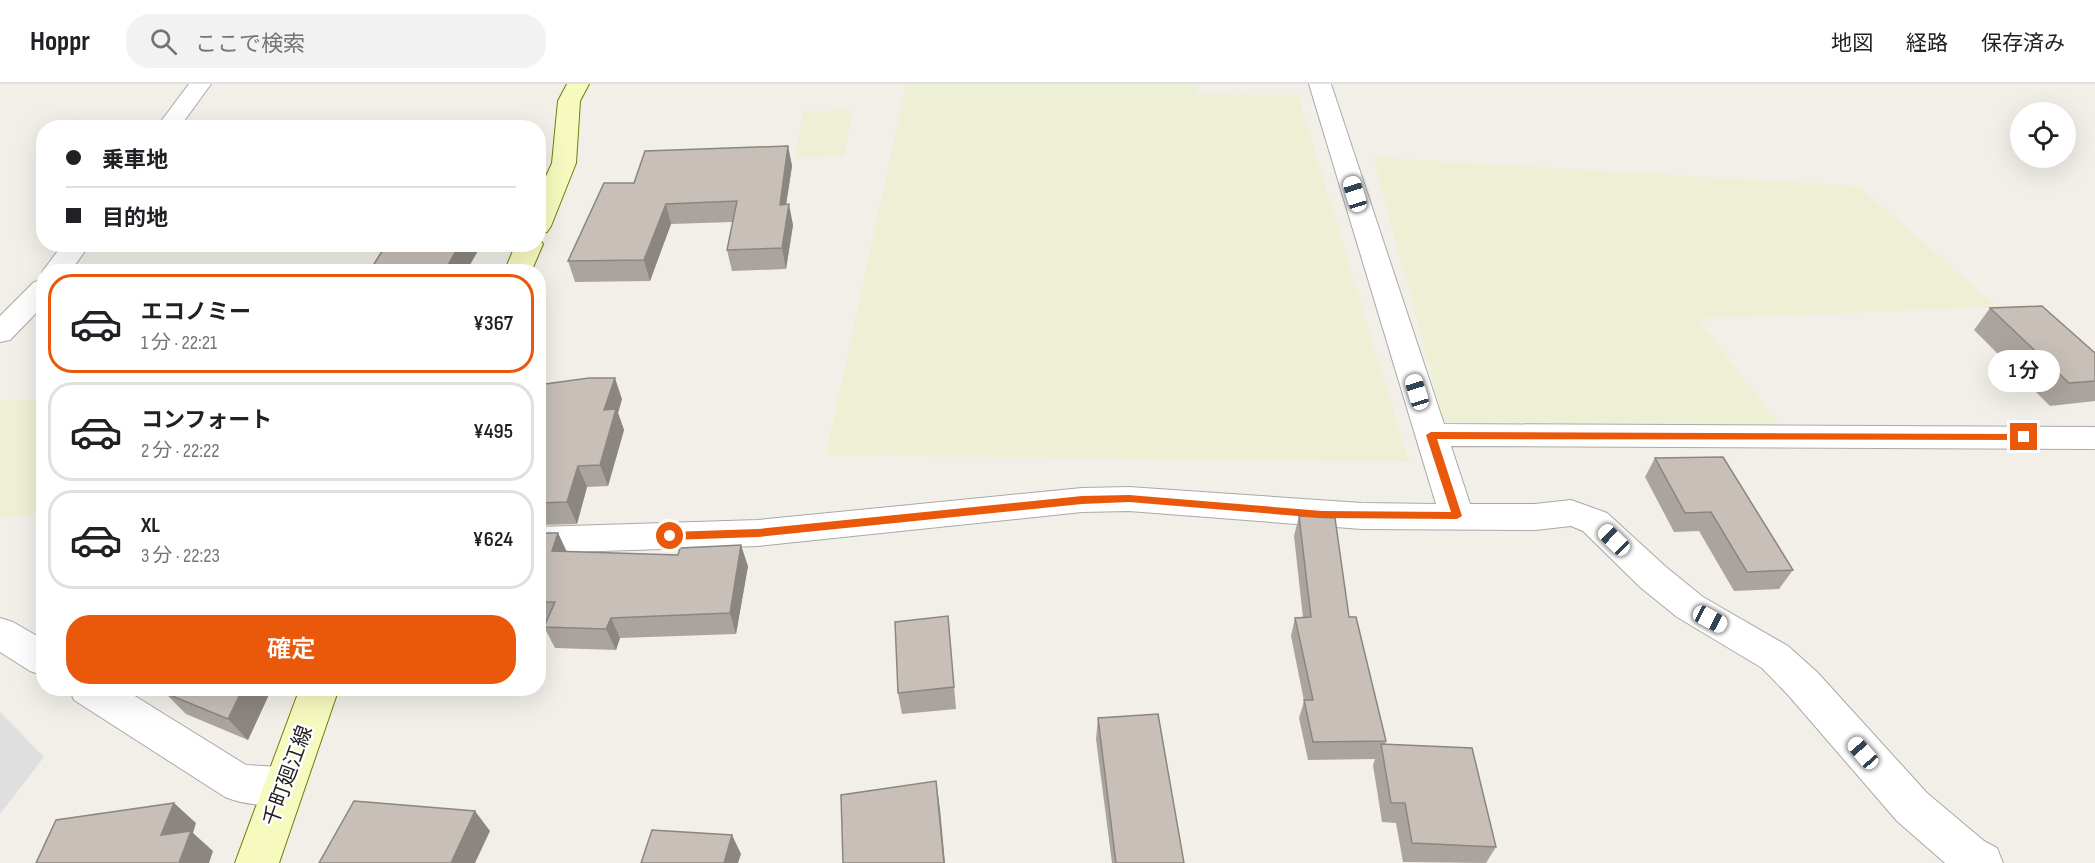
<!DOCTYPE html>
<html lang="ja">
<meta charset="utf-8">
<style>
body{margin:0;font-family:"Sofia Sans Condensed","Noto Sans JP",sans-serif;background:#f2f2f2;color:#202124;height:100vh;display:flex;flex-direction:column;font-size:22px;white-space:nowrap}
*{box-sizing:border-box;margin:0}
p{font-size:20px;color:#757577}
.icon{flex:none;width:33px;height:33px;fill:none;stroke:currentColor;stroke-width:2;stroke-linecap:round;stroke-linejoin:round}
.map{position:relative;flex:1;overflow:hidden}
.panel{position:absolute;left:36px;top:180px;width:510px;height:432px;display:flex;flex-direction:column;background:#fff;border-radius:24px;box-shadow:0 6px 24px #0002}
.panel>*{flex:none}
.guide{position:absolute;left:36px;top:36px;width:510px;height:132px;border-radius:24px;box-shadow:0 6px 24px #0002;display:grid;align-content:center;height:132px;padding:0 30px;background:#fff}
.fabs{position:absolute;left:2010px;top:18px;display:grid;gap:12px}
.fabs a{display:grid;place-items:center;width:66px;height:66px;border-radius:50%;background:#fff;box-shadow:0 6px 24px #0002;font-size:30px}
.end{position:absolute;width:27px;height:27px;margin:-14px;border:8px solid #ea580c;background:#fff;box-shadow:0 0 0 3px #fff}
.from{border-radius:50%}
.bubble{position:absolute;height:42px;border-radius:21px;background:#fff;box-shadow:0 6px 24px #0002;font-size:20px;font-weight:600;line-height:42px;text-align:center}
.car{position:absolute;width:18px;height:36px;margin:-18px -9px;border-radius:8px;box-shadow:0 0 4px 2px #0007;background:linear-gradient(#fff 24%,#345 0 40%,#fff 0 76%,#345 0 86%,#fff 0)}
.guide b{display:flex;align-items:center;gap:21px;height:57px;font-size:22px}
.guide b+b{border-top:2px solid #e0e0e0}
.guide i{width:15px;height:15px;background:#202124}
ul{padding:10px 0 0;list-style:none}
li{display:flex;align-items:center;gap:18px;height:99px;margin:0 12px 9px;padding:0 18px;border:3px solid #e0e0e0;border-radius:24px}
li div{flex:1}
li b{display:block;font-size:22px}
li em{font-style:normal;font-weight:600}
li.active{border-color:#ea580c}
li>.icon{width:54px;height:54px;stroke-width:1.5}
.button{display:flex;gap:12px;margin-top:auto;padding:12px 30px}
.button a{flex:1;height:69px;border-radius:24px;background:#ea580c;color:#fff;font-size:24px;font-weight:600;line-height:69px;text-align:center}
header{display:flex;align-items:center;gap:36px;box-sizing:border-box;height:84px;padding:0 30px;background:#fff;border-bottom:2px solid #e0e0e0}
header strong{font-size:28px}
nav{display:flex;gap:33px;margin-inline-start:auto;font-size:21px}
.search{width:420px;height:54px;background:#f2f2f2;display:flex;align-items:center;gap:15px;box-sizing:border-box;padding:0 21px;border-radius:24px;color:#757577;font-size:22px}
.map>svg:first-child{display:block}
.residential{fill:#e0dfdf}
.farmland{fill:#eef0d5}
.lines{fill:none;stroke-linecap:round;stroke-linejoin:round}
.street-casing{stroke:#a9a9a9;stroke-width:2}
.secondary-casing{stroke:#707d05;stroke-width:2}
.street{fill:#fff;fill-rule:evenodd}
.secondary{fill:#f7fabf;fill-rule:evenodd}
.wall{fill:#aba49e}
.shaded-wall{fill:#8b8681}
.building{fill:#c7bfb8;stroke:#8b8681;stroke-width:1.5}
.route{fill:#ea580c}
.labels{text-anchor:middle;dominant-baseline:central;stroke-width:4.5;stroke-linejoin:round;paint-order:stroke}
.near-street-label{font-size:21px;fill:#222;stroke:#fff}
</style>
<header>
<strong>Hoppr</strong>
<div class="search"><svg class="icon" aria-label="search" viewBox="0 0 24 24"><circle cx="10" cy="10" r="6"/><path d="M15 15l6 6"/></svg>ここで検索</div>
<nav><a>地図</a><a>経路</a><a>保存済み</a></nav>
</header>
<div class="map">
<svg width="2095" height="779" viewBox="0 0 2095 779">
<rect width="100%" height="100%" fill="#f2efe9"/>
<path class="residential" d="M0,628L44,673L0,730Z"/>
<path class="farmland" d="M906,0H1194L1197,10L1298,11L1409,378L826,371Z
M853,26L844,72L794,74L803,27Z
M1373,73L1858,102L1998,223L1699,235L1779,341L1444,338Z
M43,315V430L0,434V316Z"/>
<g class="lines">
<g class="street-casing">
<path id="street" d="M189,0H211L179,44H156Z
M1309,0H1331L1444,340L2095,343V365L1451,362L1470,420H1535L1571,416L1607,429L1666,483L1703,513L1788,562L1817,588L1927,709L1984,757L1997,764L2003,779H1945L1897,737L1789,612L1762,584L1677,533L1640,503L1583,447L1571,442L1535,446L1362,445L1129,427L1082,428L758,462L538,469V443L758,436L1082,404L1129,403L1362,419L1436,420Z
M63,160H90L70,188H44V190L42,188Z
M44,196V221L10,256L0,258V232L34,198Z
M0,534L13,538L44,556V592L30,587L0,568Z
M69,604H122L246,681L283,683L298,689L304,702L298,715C275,724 248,722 225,713L74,616Z"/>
</g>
<g class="secondary-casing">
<path id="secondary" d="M567,0H589L580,17L576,79L551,142L547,148L538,150V110L552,79L558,17Z
M538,154L543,160L531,188H504L516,160H538Z
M300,604H339L279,779H235Z"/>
</g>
<use href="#street" class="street"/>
<use href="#secondary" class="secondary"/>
</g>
<path class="wall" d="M788,62L792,82L786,120L793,141L786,185L732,187L727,166L733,138L671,140L650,197L575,198L568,177L634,99Z
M390,160H499L498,164L479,165Z
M1990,224L2095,269V317L2050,322L1974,246Z
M538,301L622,315L618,329L624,346L608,402L587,403L577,440L538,441Z
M1655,374L1793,486L1779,505L1734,507L1699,447L1674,448L1645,393Z
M1299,432L1349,533L1386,657L1385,660L1496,763L1486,779L1403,778L1396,739L1382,738L1373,681L1375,675L1308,676L1299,634L1304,617L1291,552L1295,534H1303L1294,452Z
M538,449H558L566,468L748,482L736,550L620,554L616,566L555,564L544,543L546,539H538Z
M950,554L956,625L902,630L898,609Z
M167,604H272L248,656L186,630L165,609Z
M1098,634L1184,779H1112L1096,655Z"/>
<path class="shaded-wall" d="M788,62L792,82L783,141L780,121Z
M666,120L671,140L650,197L644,176Z
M789,120L793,141L786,185L782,164Z
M460,160H477L479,165L466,188H444Z
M615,294L622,315L618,329L624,346L608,402L600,381L604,326Z
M578,382L587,403L577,440L567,418Z
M558,449L568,470L552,467Z
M741,461L748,482L736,550L730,529Z
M611,534L620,554L616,566L606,545Z
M243,604H272L248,656L228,635Z
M936,697L940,725L945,779H944Z
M174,719L196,739L193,749L213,767L209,779H179L161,751Z
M475,727L490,747L475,779H451Z
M732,751L741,770L738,779H724Z"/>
<path class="building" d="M788,62L780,121L789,120L782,164L727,166L737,117L666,120L644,176L568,177L604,99H634L645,67Z
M390,160H460L444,188H369L386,161Z
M2042,222L2095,269V297L2069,299L1990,224Z
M589,294H615L604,326L616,325L600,381L578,382L567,418L538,419V301Z
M1723,373L1793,486L1747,488L1711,428L1685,429L1655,374Z
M1299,432L1335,434L1349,533H1356L1386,657L1313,658L1304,616H1313L1295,534L1311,533Z
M538,449H558L552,467L678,471L680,464L741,461L730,529L611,534L606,545L544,543L555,518H538Z
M948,532L954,603L898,609L895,538Z
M167,604H243L228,635L165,609Z
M1158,630L1184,779H1116L1098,634Z
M1381,660L1472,664L1496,763L1412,759L1405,719H1391Z
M936,697L944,779H843L841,711Z
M354,717L475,727L451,779H319Z
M174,719L161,751L191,747L179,779H36L56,736Z
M652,746L732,751L724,779H641Z"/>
<path class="route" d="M1431,348L2024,350L2029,353L2024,356L1437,355L1462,432L1457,435L1322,434L1129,418L1082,420L758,453L670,456L665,452L670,448L758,445L1082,412L1129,411L1322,427L1451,428L1426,351Z"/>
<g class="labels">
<g class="near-street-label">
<text transform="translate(288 692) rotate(-70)">千町廻江線</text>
</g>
</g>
</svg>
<div class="fabs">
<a><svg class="icon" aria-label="locate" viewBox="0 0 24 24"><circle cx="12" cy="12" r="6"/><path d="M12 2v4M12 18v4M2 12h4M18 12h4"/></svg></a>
</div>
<i class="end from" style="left:670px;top:452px"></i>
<i class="end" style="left:2024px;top:353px"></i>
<div class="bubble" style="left:1988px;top:266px;width:72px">1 分</div>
<i class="car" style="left:1355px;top:110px;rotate:343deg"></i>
<i class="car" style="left:1417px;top:308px;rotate:343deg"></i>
<i class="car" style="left:1614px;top:456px;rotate:314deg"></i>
<i class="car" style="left:1710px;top:535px;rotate:118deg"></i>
<i class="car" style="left:1863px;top:669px;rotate:319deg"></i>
<div class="guide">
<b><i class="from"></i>乗車地</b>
<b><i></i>目的地</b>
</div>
<section class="panel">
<ul>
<li class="active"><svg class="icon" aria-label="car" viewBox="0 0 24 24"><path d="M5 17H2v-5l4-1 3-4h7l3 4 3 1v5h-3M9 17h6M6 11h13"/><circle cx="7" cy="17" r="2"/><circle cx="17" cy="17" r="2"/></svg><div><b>エコノミー</b><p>1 分 · 22:21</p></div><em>¥367</em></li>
<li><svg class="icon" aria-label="car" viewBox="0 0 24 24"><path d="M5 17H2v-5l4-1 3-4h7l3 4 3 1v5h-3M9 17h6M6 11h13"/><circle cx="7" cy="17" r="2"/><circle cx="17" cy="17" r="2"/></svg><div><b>コンフォート</b><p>2 分 · 22:22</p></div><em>¥495</em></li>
<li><svg class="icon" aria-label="car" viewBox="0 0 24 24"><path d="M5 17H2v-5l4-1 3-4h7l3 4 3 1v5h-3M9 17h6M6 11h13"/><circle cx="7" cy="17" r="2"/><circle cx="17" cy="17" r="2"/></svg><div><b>XL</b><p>3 分 · 22:23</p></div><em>¥624</em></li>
</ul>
<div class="button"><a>確定</a></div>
</section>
</div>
